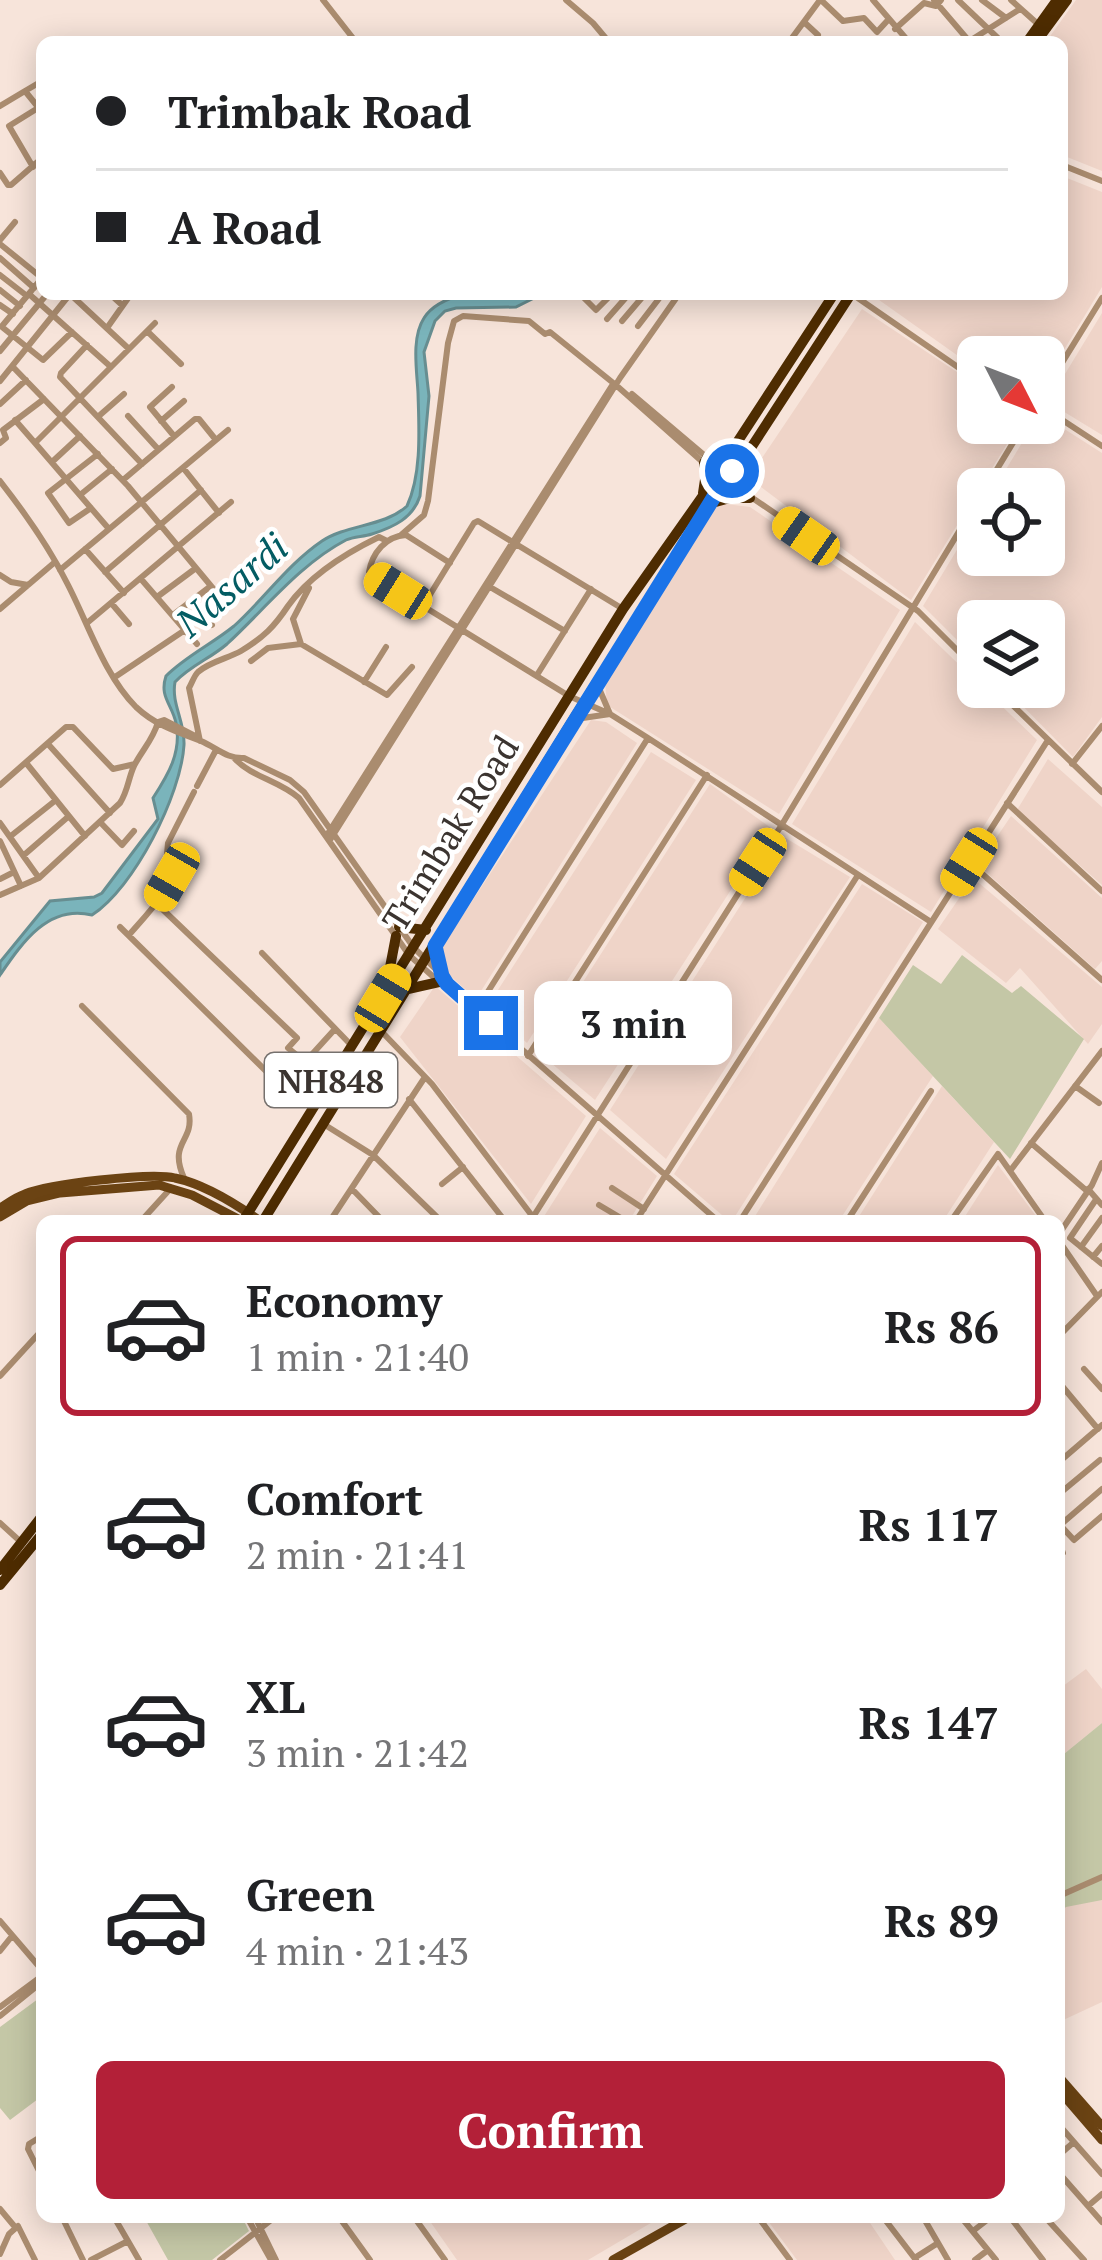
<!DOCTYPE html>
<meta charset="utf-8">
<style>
body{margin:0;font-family:"PT Serif",serif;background:#f6f6f6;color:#202124;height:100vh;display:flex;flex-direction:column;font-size:45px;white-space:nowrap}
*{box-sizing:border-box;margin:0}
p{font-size:39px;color:#757577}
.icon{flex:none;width:66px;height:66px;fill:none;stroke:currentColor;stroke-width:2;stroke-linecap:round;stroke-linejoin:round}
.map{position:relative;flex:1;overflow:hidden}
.side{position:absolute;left:36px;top:1215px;width:1029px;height:1008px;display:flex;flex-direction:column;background:#fff;border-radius:18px;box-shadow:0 6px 30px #0003}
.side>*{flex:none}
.banner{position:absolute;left:36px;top:36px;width:1032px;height:264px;border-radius:18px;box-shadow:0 6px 30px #0003;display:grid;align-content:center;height:264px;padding:0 60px;background:#fff}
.needle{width:78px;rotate:132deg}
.fabs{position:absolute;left:957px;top:336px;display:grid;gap:24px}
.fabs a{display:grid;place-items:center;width:108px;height:108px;border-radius:18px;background:#fff;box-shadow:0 6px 30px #0003;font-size:60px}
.end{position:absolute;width:54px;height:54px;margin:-27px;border:15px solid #1a73e8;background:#fff;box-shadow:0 0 0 6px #fff}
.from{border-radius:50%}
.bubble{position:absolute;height:84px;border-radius:18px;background:#fff;box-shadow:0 6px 30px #0003;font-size:39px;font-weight:700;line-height:84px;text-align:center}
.car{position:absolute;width:36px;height:72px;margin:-36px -18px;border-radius:15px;box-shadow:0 0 9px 3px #0007;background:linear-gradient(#f5c518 24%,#345 0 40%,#f5c518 0 76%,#345 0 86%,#f5c518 0)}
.banner b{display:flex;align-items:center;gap:42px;height:114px;font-size:45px}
.banner b+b{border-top:3px solid #e0e0e0}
.banner i{width:30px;height:30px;background:#202124}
ul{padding:21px 0 0;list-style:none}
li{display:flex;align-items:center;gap:36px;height:180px;margin:0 24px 18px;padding:0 36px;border:6px solid transparent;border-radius:18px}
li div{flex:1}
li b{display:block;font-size:45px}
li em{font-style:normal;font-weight:700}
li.active{border-color:#b32038}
li>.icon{width:108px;height:108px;stroke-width:1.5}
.action{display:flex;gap:24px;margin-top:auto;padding:24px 60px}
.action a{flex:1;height:138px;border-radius:18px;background:#b32038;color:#fff;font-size:48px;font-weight:700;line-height:138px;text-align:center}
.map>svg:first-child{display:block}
.built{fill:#efd4c8}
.green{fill:#c4c7a6}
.water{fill:#7ab4bb;stroke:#678e91;stroke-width:3}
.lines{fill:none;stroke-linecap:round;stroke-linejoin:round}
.minor{stroke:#aa8c6f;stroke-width:6}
.major{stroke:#6b4313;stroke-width:9}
.highway{stroke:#4e2c01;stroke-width:10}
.route{stroke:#1a73e8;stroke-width:15}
.labels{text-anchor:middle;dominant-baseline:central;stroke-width:9;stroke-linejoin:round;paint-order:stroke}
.shield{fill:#fff;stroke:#76716e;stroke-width:3}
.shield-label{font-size:33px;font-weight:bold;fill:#3b3430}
.street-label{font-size:36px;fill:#3b3430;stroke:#fff}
.water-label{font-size:39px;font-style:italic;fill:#035c63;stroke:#fff}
</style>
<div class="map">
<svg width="1102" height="2260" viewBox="0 0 1102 2260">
<rect width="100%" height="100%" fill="#f7e4da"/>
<path class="built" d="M1076,0H1102V171L1062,155V42H1046Z
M1062,176L1102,192V287L1044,383V357H978V370L872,295L1062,294Z
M862,309L978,386V423H1020L911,600L757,484L752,473Z
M1102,313V435L1048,402Z
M1044,416L1102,453V717L1073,757L1004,687H1044V621H978V661L923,606L978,515V555H1044V489H994L1034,423H1044Z
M718,503L750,507L900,610L779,814L607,705L605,682Z
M915,622L978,683V687H982L1037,740L931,912L792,824Z
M591,720L606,722L637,743L476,999L445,971L442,947Z
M651,752L696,780L527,1043L487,1007Z
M1048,759L1102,807V885L1017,810Z
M710,784L771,828L595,1100L538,1052Z
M1011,816L1102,898V961L1095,969L978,865Z
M784,837L850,877L666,1159L610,1110Z
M973,878L1102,987V1024L1088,1044L1020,968L1006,983L938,929Z
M862,884L923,922L732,1221H729L674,1174Z
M435,986L586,1116L531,1204L400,1037Z
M879,1018L933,1076L839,1221H752Z
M942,1086L994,1142L943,1221H856Z
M600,1128L657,1176L629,1221H541Z
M998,1165L1039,1220L1038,1221H962Z
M1086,1669L1102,1689V1723L1059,1758V1689Z
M1102,1884V2002L1059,2022V1899Z
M427,2217H661L588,2260H457Z
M765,2217H866L895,2260H797Z"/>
<path class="green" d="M962,955L1012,993L1021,986L1084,1039L1010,1159L879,1018L913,965L941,984Z
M1102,1723V1900L1066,1907L1059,1913V1758Z
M42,1996V2096L10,2120L0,2108V2027Z
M144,2217H242L249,2231L212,2260H168Z"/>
<path class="water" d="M464,294H542L516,307L456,308L445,311L435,321L424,352L429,396L420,496C413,518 394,527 372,534C363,537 354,536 346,540C300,564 264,610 227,644C211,658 190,666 175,682C171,704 185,721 184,745C181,795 134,888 92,915C48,904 22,943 0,975V962L50,901L94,897L102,893L158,819L153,798C168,775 182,752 176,723C172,704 159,697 166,676C186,656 212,644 234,626C264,599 288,564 322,541C348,524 384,527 407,506C422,474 419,428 418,393C417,371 411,338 424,318C432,305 449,298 464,294Z"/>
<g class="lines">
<path class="minor" d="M323,0L356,42
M566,0L593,23L609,42
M821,0L843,21L864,18L877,32L888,20
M873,0L909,42
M934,0L969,41
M958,0L1002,42
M982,0L1006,18
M1011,0L1039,25
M804,22L818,35
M895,29L924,3L936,6L941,0
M789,42L820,0
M968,42L1020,9
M25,91L42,81
M0,106L25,91L42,112
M1062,165L1102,181
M33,167L9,126L38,108
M0,173L8,185H11L42,158
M0,240L15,222
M0,244L42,278
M0,258L34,288
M0,275L27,296
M0,290L20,306
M29,294L111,367
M70,294L129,349
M110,294L122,305
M580,294L596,310L612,294
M852,294L978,381
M0,305L13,314
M607,319L629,294
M622,321L645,294
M2,326L42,278
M638,326L661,296
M2,327L43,360L72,332
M107,328L131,294
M147,331L181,364
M87,345L61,373L60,377L142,464
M0,351L47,294
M13,367L128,486L226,604
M0,381L70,294
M172,387L150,407L174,436
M1044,392L1102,298
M632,394L710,460L716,469
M0,404L26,380
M1044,408L1102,446
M100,415L124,394
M128,416L158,449
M15,420L35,443
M161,421L184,401
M0,443L6,438L3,430L44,399
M52,462L80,436
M184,469L219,513
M123,480L195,419H199L216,440
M0,481C25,513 49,547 67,583C88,623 104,675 136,707C155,725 177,732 201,741C217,748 227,759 244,758L290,780L304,792L414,948L446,979L447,984L718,1221
M732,484L918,611L978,671
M985,489L1025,423
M80,495L112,469
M91,508L69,523L48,493L98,454
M109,529L35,443L155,323
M401,535L424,515L428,501L448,343L454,321L463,316L529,321L545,334L550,332L617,386L706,465L717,470
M85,549L124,593
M60,570L228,430
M105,572L201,490
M0,575L11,582L28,585
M141,579L197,644
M490,587L565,631
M157,597L196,568
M192,600L212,625
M112,604L129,624
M423,606L369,572C372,553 386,536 406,535L450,563
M0,609L55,562
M623,609L478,521L474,523L423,606L569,696L610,714L648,738L931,922
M173,615L211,586
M293,619L309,588
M293,619L301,644
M87,623L231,502
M251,661L268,648L301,644L387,695L412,667
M537,675L591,589
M115,677L185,630
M364,682L386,647
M994,687L1102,792
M576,719L610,714L598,686
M158,722L164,720L197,737
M200,741L189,688C192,683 194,676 198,672C209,662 229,658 241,651C264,637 274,627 288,606C310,575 346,553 379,537L387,541
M48,744L110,813
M235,759C252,777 280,781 299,798L409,955L439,982
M27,764L85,836
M1072,764L1102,726
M0,785L66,727H73L113,769L135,764
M197,786L216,750
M1007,803L1102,891
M100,822L122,845L134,831
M0,823L39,878
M12,835L56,800
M327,835L613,384
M330,840L620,378L679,294
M0,841L21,886
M24,855L69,816
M970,863L1102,980
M0,879L14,872
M0,895L39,878L120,803C128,791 128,779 134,766C142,750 153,740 158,722
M157,904L297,1038L288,1048L317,1071V1078L328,1084
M120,927L269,1074L309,1084L317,1078
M129,935C147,914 168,894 174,867L167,854L168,843L194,792
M262,953L352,1046
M82,1006L189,1114C194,1142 168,1142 184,1178
M477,1009L648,738
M382,1032L432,1084L536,1221
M528,1056L707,775
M305,1062L335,1029
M1075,1086L1099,1103
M409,1099L505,1221
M325,1125L373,1155L441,1221
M1031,1143L1087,1191L1088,1189L1102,1205
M1010,1171L1102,1051
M442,1184L463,1167
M612,1188L644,1209
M352,1189L383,1221
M1095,1201L1070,1238L1102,1264
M599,1205L626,1221
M533,1217L781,826L978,500
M141,1221L171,1188
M330,1221L425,1077
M636,1221L858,875
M740,1221L1048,740
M847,1221L931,1091
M951,1221L998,1154L1045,1221
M1059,1234L1092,1185L1102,1163
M1059,1241L1097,1296
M1081,1247L1102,1218
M1093,1257L1102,1246
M1059,1336L1102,1292
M1084,1369L1102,1389
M0,1376L42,1330
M1062,1386L1098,1429
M1059,1462L1102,1425
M1059,1494L1100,1460
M0,1523L22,1543
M1060,1525L1074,1540L1102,1516
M1059,1526L1102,1489
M1059,1542L1063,1553
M1059,1896L1102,1877
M0,1921L42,1970
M0,1951L12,1936
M0,2007L42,1976
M0,2016L42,1982
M1059,2125L1102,2174
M42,2136L29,2144L28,2149L42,2177
M1059,2155L1074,2142
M1059,2173L1088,2206
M1102,2194L1088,2206L1102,2222
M0,2209L15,2227
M62,2217L83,2260
M114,2217L139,2260
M247,2217L271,2260
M255,2217L276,2260
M339,2217L370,2260
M414,2217L445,2260
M758,2217L790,2260
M883,2217L916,2260
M923,2217L948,2260
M961,2217L996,2260
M1010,2217L1043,2260
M1045,2217L1084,2260
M973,2231L991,2217
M0,2254L9,2234L18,2226L35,2260
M916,2257L938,2243
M91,2260L128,2241
M220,2260L275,2217
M975,2260L988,2250"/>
<path class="major" d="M0,1208C8,1203 16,1197 25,1194C49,1184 151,1172 175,1178C204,1184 236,1204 260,1221
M0,1217L27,1201L60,1193L159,1185L192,1195L242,1221
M1059,2077L1102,2126
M1059,2090L1102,2140
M613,2260L689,2217"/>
<path class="highway" d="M1027,42L1057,0
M1036,42L1067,0
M714 477a10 10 0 1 1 20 0a10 10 0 1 1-20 0Z
M721,467L834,294
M734,474L851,294
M703,493L706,473L704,463L707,458L733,447
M712,503L730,498H750L743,480V461
M399,927L426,930
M435,946L442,976
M387,983L396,936
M408,989L439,982
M243,1221L623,609L714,480
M263,1221L573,720L720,487
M0,1570L42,1516
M0,1585L42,1534"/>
</g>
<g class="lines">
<path class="route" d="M491,1023L447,984L442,976L435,946L709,505L720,487L732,484L734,479L732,471"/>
</g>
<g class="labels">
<rect class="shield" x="265" y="1053" width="132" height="54" rx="9"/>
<g class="shield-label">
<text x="331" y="1080">NH848</text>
</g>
<g class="street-label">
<text transform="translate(450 833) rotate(-58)">Trimbak Road</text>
</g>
<g class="water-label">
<text transform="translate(231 584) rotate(-41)">Nasardi</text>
</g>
</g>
</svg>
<div class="fabs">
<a><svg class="needle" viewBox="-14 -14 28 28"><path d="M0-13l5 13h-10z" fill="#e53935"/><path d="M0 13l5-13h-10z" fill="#757577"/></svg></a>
<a><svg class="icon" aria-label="locate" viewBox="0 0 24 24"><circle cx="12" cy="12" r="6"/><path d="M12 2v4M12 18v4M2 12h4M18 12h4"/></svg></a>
<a><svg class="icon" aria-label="layers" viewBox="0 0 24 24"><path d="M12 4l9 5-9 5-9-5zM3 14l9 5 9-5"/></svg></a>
</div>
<i class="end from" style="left:732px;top:471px"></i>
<i class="end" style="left:491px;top:1023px"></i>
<div class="bubble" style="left:534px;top:981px;width:198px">3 min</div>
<i class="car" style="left:806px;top:536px;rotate:305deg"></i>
<i class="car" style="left:398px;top:591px;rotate:302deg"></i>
<i class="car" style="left:758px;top:862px;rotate:213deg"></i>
<i class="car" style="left:969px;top:862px;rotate:212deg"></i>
<i class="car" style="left:172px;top:877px;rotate:210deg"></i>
<i class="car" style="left:383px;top:998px;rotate:31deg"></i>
<div class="banner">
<b><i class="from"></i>Trimbak Road</b>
<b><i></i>A Road</b>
</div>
<section class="side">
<ul>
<li class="active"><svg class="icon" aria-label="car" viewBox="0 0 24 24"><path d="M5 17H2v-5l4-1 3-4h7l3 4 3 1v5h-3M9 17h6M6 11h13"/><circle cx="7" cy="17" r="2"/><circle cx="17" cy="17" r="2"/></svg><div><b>Economy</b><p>1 min · 21:40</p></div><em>Rs 86</em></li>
<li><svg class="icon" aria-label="car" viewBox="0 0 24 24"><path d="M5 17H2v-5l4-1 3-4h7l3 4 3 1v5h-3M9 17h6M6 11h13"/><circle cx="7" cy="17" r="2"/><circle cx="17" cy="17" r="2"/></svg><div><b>Comfort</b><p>2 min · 21:41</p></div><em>Rs 117</em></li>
<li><svg class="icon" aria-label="car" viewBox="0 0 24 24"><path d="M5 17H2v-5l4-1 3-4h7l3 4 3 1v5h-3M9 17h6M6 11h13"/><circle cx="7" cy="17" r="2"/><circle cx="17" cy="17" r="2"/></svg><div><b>XL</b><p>3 min · 21:42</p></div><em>Rs 147</em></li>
<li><svg class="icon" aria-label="car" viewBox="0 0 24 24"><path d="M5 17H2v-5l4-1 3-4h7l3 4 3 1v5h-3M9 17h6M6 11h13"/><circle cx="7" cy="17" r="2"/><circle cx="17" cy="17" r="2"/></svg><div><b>Green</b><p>4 min · 21:43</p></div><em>Rs 89</em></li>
</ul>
<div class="action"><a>Confirm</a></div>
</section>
</div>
